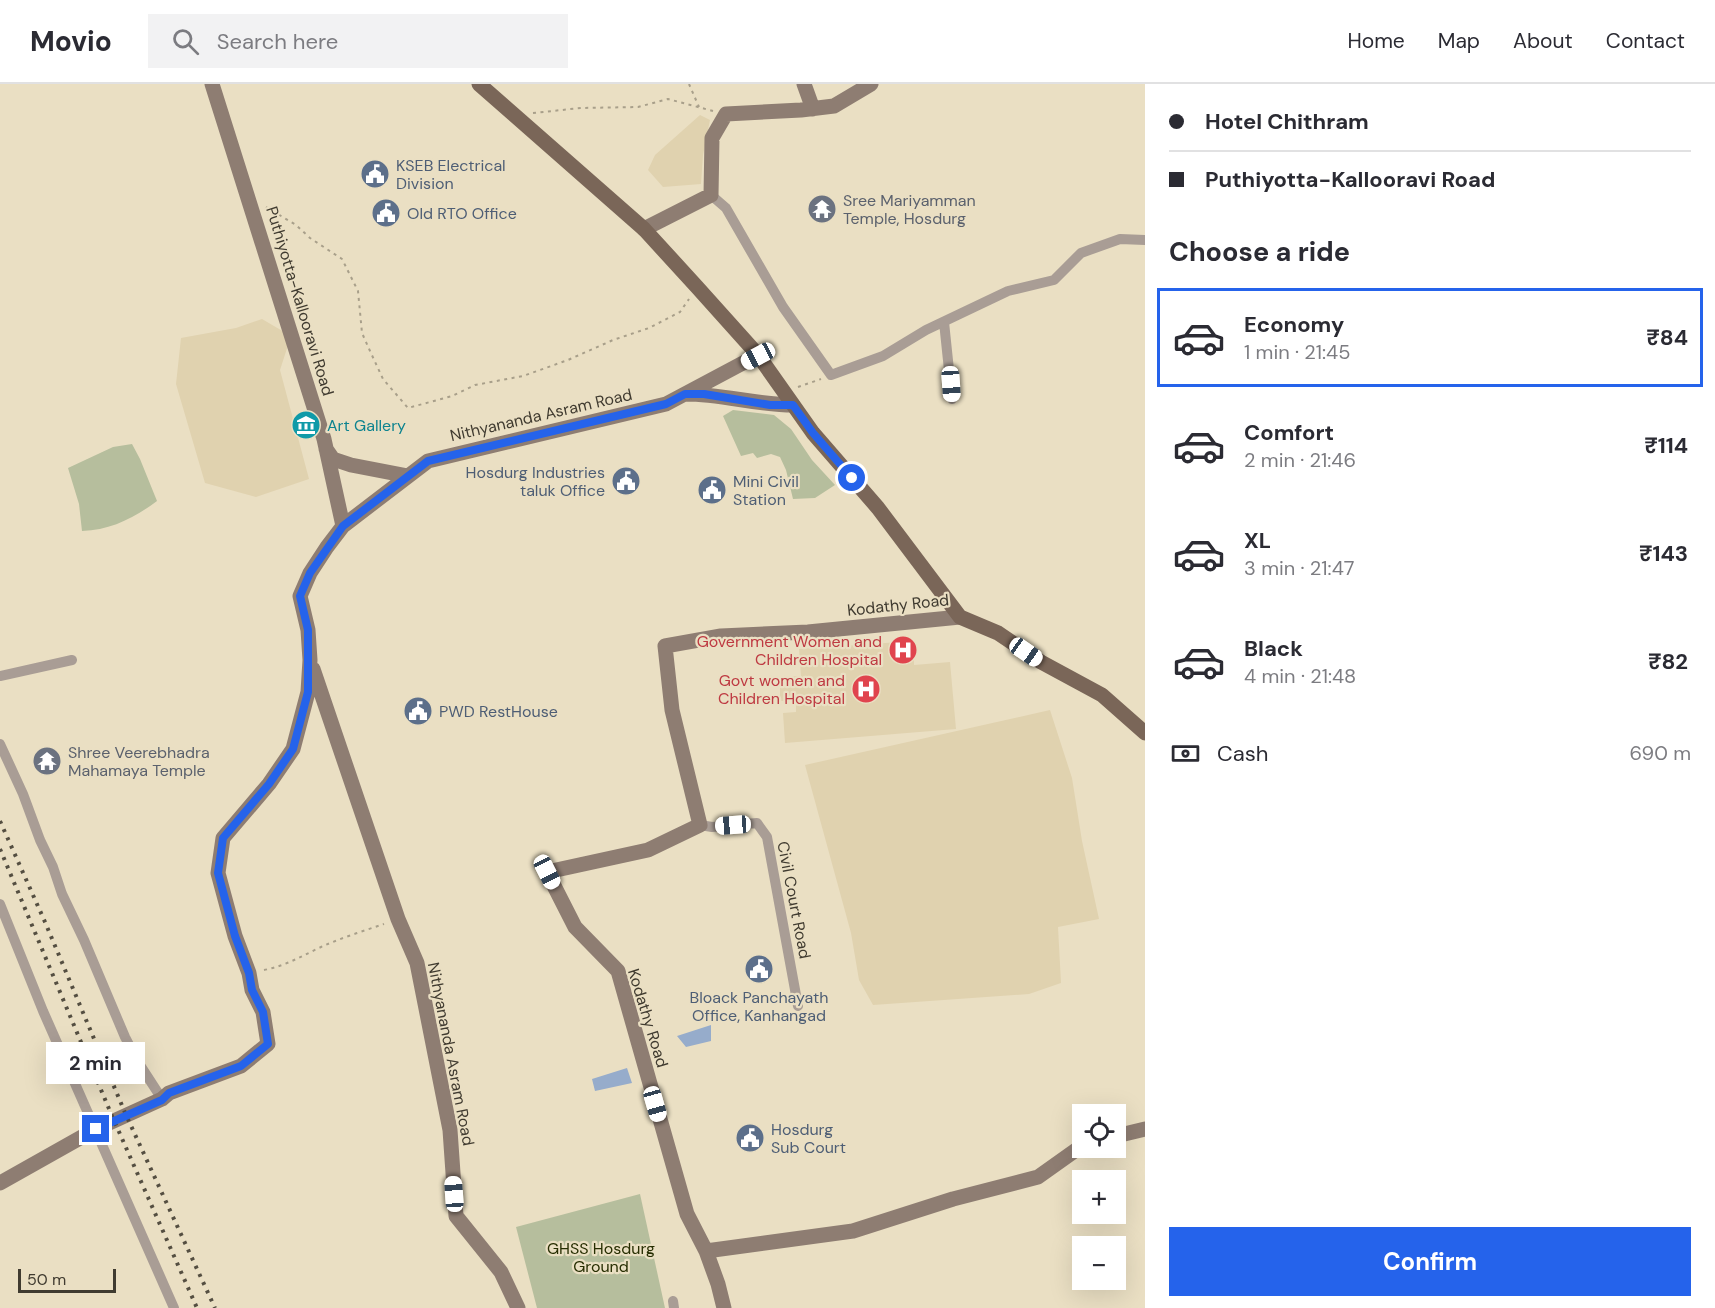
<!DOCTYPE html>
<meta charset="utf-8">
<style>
body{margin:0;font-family:"DM Sans",sans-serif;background:#f2f2f3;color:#2b2b33;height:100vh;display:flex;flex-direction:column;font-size:22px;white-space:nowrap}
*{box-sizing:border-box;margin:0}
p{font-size:20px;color:#7c7c81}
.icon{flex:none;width:33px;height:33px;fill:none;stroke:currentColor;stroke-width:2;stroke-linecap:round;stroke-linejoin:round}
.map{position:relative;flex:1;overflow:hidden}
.sheet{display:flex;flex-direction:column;background:#fff;width:570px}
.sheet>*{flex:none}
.top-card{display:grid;align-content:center;height:132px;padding:0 24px;background:#fff}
.controls{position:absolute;left:1072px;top:1020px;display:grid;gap:12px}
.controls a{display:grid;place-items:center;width:54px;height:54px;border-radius:0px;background:#fff;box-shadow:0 6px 24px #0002;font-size:30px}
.scale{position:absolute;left:18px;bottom:15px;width:98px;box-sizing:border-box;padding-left:6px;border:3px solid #403b30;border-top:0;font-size:16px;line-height:21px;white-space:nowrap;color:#403b30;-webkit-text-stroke:4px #eadfc3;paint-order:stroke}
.end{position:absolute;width:27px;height:27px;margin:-14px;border:8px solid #2563eb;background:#fff;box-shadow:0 0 0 3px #fff}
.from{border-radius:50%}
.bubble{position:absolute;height:42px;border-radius:0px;background:#fff;box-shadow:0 6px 24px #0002;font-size:20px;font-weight:700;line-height:42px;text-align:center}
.car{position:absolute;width:18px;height:36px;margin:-18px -9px;border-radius:8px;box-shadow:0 0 4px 2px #0007;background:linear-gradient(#fff 24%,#345 0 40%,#fff 0 76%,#345 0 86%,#fff 0)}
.top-card b{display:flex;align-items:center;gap:21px;height:57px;font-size:22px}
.top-card b+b{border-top:2px solid #e1e1e2}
.top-card i{width:15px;height:15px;background:#2b2b33}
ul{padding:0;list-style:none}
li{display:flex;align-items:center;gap:18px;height:99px;margin:0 12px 9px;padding:0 12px;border:3px solid transparent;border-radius:0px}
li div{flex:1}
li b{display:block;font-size:22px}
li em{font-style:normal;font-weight:700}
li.current{border-color:#2563eb}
li>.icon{width:54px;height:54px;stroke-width:1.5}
h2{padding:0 24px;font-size:27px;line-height:72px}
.pay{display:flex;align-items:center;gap:15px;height:66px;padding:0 24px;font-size:22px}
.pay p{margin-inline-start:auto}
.primary-button{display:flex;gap:12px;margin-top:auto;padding:12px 24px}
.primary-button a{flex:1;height:69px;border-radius:0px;background:#2563eb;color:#fff;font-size:24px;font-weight:700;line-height:69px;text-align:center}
header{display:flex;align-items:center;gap:36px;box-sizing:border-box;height:84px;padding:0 30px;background:#fff;border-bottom:2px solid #e1e1e2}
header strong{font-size:28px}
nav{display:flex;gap:33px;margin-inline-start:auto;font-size:21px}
.search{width:420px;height:54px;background:#f2f2f3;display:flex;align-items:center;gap:15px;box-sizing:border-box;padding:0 21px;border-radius:0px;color:#7c7c81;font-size:22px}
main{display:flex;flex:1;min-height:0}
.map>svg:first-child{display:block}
.built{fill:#e0d2af}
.green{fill:#b6be9d}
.water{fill:#96accb}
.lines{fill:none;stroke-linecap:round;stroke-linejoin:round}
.path{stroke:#a89f8a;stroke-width:2;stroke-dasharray:3 4.5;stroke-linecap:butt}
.street{stroke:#a99d95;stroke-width:10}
.secondary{stroke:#8e7d72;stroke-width:15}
.primary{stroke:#7a6658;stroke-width:15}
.rail{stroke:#544e41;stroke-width:4;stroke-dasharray:3 6;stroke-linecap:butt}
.route{stroke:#2563eb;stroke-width:8}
.labels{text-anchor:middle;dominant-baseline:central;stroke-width:4.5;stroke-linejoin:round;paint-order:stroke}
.service-label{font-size:16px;fill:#4e5e75;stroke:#eadfc3;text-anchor:start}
.worship-label{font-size:16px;fill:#5b616d;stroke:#eadfc3;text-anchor:start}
.street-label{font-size:16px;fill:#403b30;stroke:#eadfc3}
.culture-label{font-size:16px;fill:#0d838f;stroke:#eadfc3;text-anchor:start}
.health-label{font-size:16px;fill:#be3a42;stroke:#eadfc3;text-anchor:end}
.park-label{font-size:16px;fill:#272e02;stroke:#eadfc3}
</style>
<header>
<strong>Movio</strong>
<div class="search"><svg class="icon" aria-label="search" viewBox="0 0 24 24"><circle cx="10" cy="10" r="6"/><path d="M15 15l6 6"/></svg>Search here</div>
<nav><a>Home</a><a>Map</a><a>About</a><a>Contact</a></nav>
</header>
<main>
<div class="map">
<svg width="1145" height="1224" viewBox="0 0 1145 1224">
<rect width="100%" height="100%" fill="#eadfc3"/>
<path class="built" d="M700,31L710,36L703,71L701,100L663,103L648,86L655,71Z
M262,235L291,252L280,286L309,395L256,413L205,399L176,300L181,254L236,244Z
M914,557V581L950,578L956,645L785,659L783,629L796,628V617H780V593L801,592L799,565Z
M1050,626L1072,694L1082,757L1099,835L1058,843L1061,899L1029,910L873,921L859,896L851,849L805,681Z"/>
<path class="green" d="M733,326L774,331L791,345L812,376L835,401L815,414L793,415L786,386L780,373L771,370L757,374L753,369L741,372L723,332Z
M132,360L140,375L157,417C134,434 111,446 82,447L79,420L68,384L113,363Z
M640,1110L665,1224H537L516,1143Z"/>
<path class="water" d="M711,941V957L686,963L677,952Z
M627,984L632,999L595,1007L592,995Z"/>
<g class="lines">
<path class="path" d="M689,0L699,23
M533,29L581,24L638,23L668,15L713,27
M266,123L296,141L310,154L342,175L358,207L362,249L370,267L383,295L408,324L452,312L475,301L523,292L568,276L613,256L649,244L680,228L689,215
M798,303L821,295
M264,886C285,882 302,872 321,863C341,854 363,847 384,840"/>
<path class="street" d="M711,111L726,124L783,223L831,291L883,272L926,246L1008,207L1054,196L1081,169L1120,155L1145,156
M944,238L952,315
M0,592L72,576
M0,660L23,710L40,756L53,783L62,810L84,856L125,953L138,978L162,1015
M700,741L712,743L757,739L767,753L798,922
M0,820L43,927L174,1224
M673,1217L674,1224"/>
<path class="secondary" d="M212,0L324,355L343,442
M804,0L813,25
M644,145L711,111L712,54L726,30L801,26L834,22L871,0
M686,310C722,310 757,321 793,321
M326,365L333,375L351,381L408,392
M960,533L808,548L721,552L665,562L672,626L700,741L648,766L547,788L575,843L618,887L687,1130L706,1167L853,1147L953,1115L1038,1093L1083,1061
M313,585L398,835L417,879L450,1046L456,1132L501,1188L518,1224
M1116,1052L1145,1045
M0,1099L96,1045L162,1015L169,1009L241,982L268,960L263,928L252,906L249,889L235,852L218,789L223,754L269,700L293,665L308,608L310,576L308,546L300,512L310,489L327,463L343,442L428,377L666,320L758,271
M706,1167L718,1200L724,1224"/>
<path class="primary" d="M479,0L644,145L697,203L758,271L813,349L878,424L960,533L998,549L1041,578L1102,611L1145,649"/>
<path class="rail" d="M0,737L45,838L126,1031L215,1224
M0,765L112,1032L197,1224"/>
</g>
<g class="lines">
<path class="route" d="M96,1045L162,1016L169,1009L241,982L268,960L263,928L252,906L249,889L235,852L218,789L223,754L269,700L293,665L308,608V546L300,512L310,489L343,442L428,377L666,320L685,310H704L770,321H793L813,349L852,394"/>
</g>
<defs>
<g id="civic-disc" transform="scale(1.5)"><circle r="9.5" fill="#5c6f8a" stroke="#eadfc3"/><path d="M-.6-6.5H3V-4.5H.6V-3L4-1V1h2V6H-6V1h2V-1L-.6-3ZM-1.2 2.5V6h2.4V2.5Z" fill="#fff"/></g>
<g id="temple-disc" transform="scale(1.5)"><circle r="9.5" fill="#6b7280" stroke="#eadfc3"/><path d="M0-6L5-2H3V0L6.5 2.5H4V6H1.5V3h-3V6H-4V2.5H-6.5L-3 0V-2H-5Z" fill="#fff"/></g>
<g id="museum-disc" transform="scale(1.5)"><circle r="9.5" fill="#0f9aa8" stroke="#eadfc3"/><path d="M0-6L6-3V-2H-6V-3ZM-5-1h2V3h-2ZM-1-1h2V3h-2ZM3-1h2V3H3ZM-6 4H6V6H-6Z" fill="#fff"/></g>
<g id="hospital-disc" transform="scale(1.5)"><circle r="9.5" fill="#e0444e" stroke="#eadfc3"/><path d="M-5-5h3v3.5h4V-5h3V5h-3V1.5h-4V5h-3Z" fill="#fff"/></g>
</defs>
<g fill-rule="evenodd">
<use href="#civic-disc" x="375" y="90"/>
<use href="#temple-disc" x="822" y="125"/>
<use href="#civic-disc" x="386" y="129"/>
<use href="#museum-disc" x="306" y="341"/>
<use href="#civic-disc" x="626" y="397"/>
<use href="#civic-disc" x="712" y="406"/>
<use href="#hospital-disc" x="903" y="566"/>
<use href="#hospital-disc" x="866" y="605"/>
<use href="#civic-disc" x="418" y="627"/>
<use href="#temple-disc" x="47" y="677"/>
<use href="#civic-disc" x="759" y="885"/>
<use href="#civic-disc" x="750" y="1054"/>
</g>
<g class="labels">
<g class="service-label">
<text x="396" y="81">KSEB Electrical<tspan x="396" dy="18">Division</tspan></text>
<text x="407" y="129">Old RTO Office</text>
<text x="605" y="388" text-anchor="end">Hosdurg Industries<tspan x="605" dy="18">taluk Office</tspan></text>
<text x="733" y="397">Mini Civil<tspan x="733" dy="18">Station</tspan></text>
<text x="439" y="627">PWD RestHouse</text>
<text x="759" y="913" text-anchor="middle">Bloack Panchayath<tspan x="759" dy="18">Office, Kanhangad</tspan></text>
<text x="771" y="1045">Hosdurg<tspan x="771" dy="18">Sub Court</tspan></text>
</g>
<g class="worship-label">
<text x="843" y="116">Sree Mariyamman<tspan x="843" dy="18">Temple, Hosdurg</tspan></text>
<text x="68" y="668">Shree Veerebhadra<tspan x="68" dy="18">Mahamaya Temple</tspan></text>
</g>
<g class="street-label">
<text transform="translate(300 217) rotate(73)">Puthiyotta-Kallooravi Road</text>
<text transform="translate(541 331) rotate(-13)">Nithyananda Asram Road</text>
<text transform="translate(898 521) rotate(-6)">Kodathy Road</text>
<text transform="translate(794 816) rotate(79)">Civil Court Road</text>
<text transform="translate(648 934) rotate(73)">Kodathy Road</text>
<text transform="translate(451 970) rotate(79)">Nithyananda Asram Road</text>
</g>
<g class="culture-label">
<text x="327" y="341">Art Gallery</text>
</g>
<g class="health-label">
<text x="882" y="557">Government Women and<tspan x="882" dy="18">Children Hospital</tspan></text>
<text x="845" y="596">Govt women and<tspan x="845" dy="18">Children Hospital</tspan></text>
</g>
<g class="park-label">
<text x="601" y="1164">GHSS Hosdurg<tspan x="601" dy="18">Ground</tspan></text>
</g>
</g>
</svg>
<div class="controls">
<a><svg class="icon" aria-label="locate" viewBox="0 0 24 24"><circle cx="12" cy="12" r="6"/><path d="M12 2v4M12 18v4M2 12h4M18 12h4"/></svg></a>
<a>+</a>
<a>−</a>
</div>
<div class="scale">50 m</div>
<i class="end from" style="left:852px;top:394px"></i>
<i class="end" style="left:96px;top:1045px"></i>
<div class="bubble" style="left:46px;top:958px;width:99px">2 min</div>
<i class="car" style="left:758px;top:272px;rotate:242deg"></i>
<i class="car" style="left:951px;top:300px;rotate:176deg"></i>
<i class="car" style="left:1026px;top:568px;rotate:125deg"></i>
<i class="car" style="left:733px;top:741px;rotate:266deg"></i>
<i class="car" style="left:547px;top:788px;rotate:153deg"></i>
<i class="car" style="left:655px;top:1020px;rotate:164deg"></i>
<i class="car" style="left:454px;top:1110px;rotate:356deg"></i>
</div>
<section class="sheet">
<div class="top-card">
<b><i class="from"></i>Hotel Chithram</b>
<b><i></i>Puthiyotta-Kallooravi Road</b>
</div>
<h2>Choose a ride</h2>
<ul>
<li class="current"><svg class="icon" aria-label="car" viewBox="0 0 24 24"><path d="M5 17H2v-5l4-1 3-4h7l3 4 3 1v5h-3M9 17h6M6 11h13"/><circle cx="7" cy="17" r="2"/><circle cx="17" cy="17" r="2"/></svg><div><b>Economy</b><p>1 min · 21:45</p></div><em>₹84</em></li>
<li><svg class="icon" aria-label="car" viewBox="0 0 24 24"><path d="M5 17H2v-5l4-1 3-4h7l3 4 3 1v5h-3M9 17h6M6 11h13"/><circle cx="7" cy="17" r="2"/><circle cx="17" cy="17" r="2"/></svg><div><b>Comfort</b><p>2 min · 21:46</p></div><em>₹114</em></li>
<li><svg class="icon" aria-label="car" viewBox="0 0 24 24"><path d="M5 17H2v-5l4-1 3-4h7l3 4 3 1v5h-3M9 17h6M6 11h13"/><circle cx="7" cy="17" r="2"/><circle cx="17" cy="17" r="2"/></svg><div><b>XL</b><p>3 min · 21:47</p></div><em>₹143</em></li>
<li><svg class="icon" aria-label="car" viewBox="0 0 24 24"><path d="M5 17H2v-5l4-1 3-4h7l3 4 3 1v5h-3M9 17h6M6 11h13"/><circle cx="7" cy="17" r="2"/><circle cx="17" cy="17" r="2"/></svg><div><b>Black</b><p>4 min · 21:48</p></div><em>₹82</em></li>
</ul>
<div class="pay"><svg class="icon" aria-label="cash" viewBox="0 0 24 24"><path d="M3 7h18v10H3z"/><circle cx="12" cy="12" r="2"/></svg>Cash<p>690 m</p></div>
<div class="primary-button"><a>Confirm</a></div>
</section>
</main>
